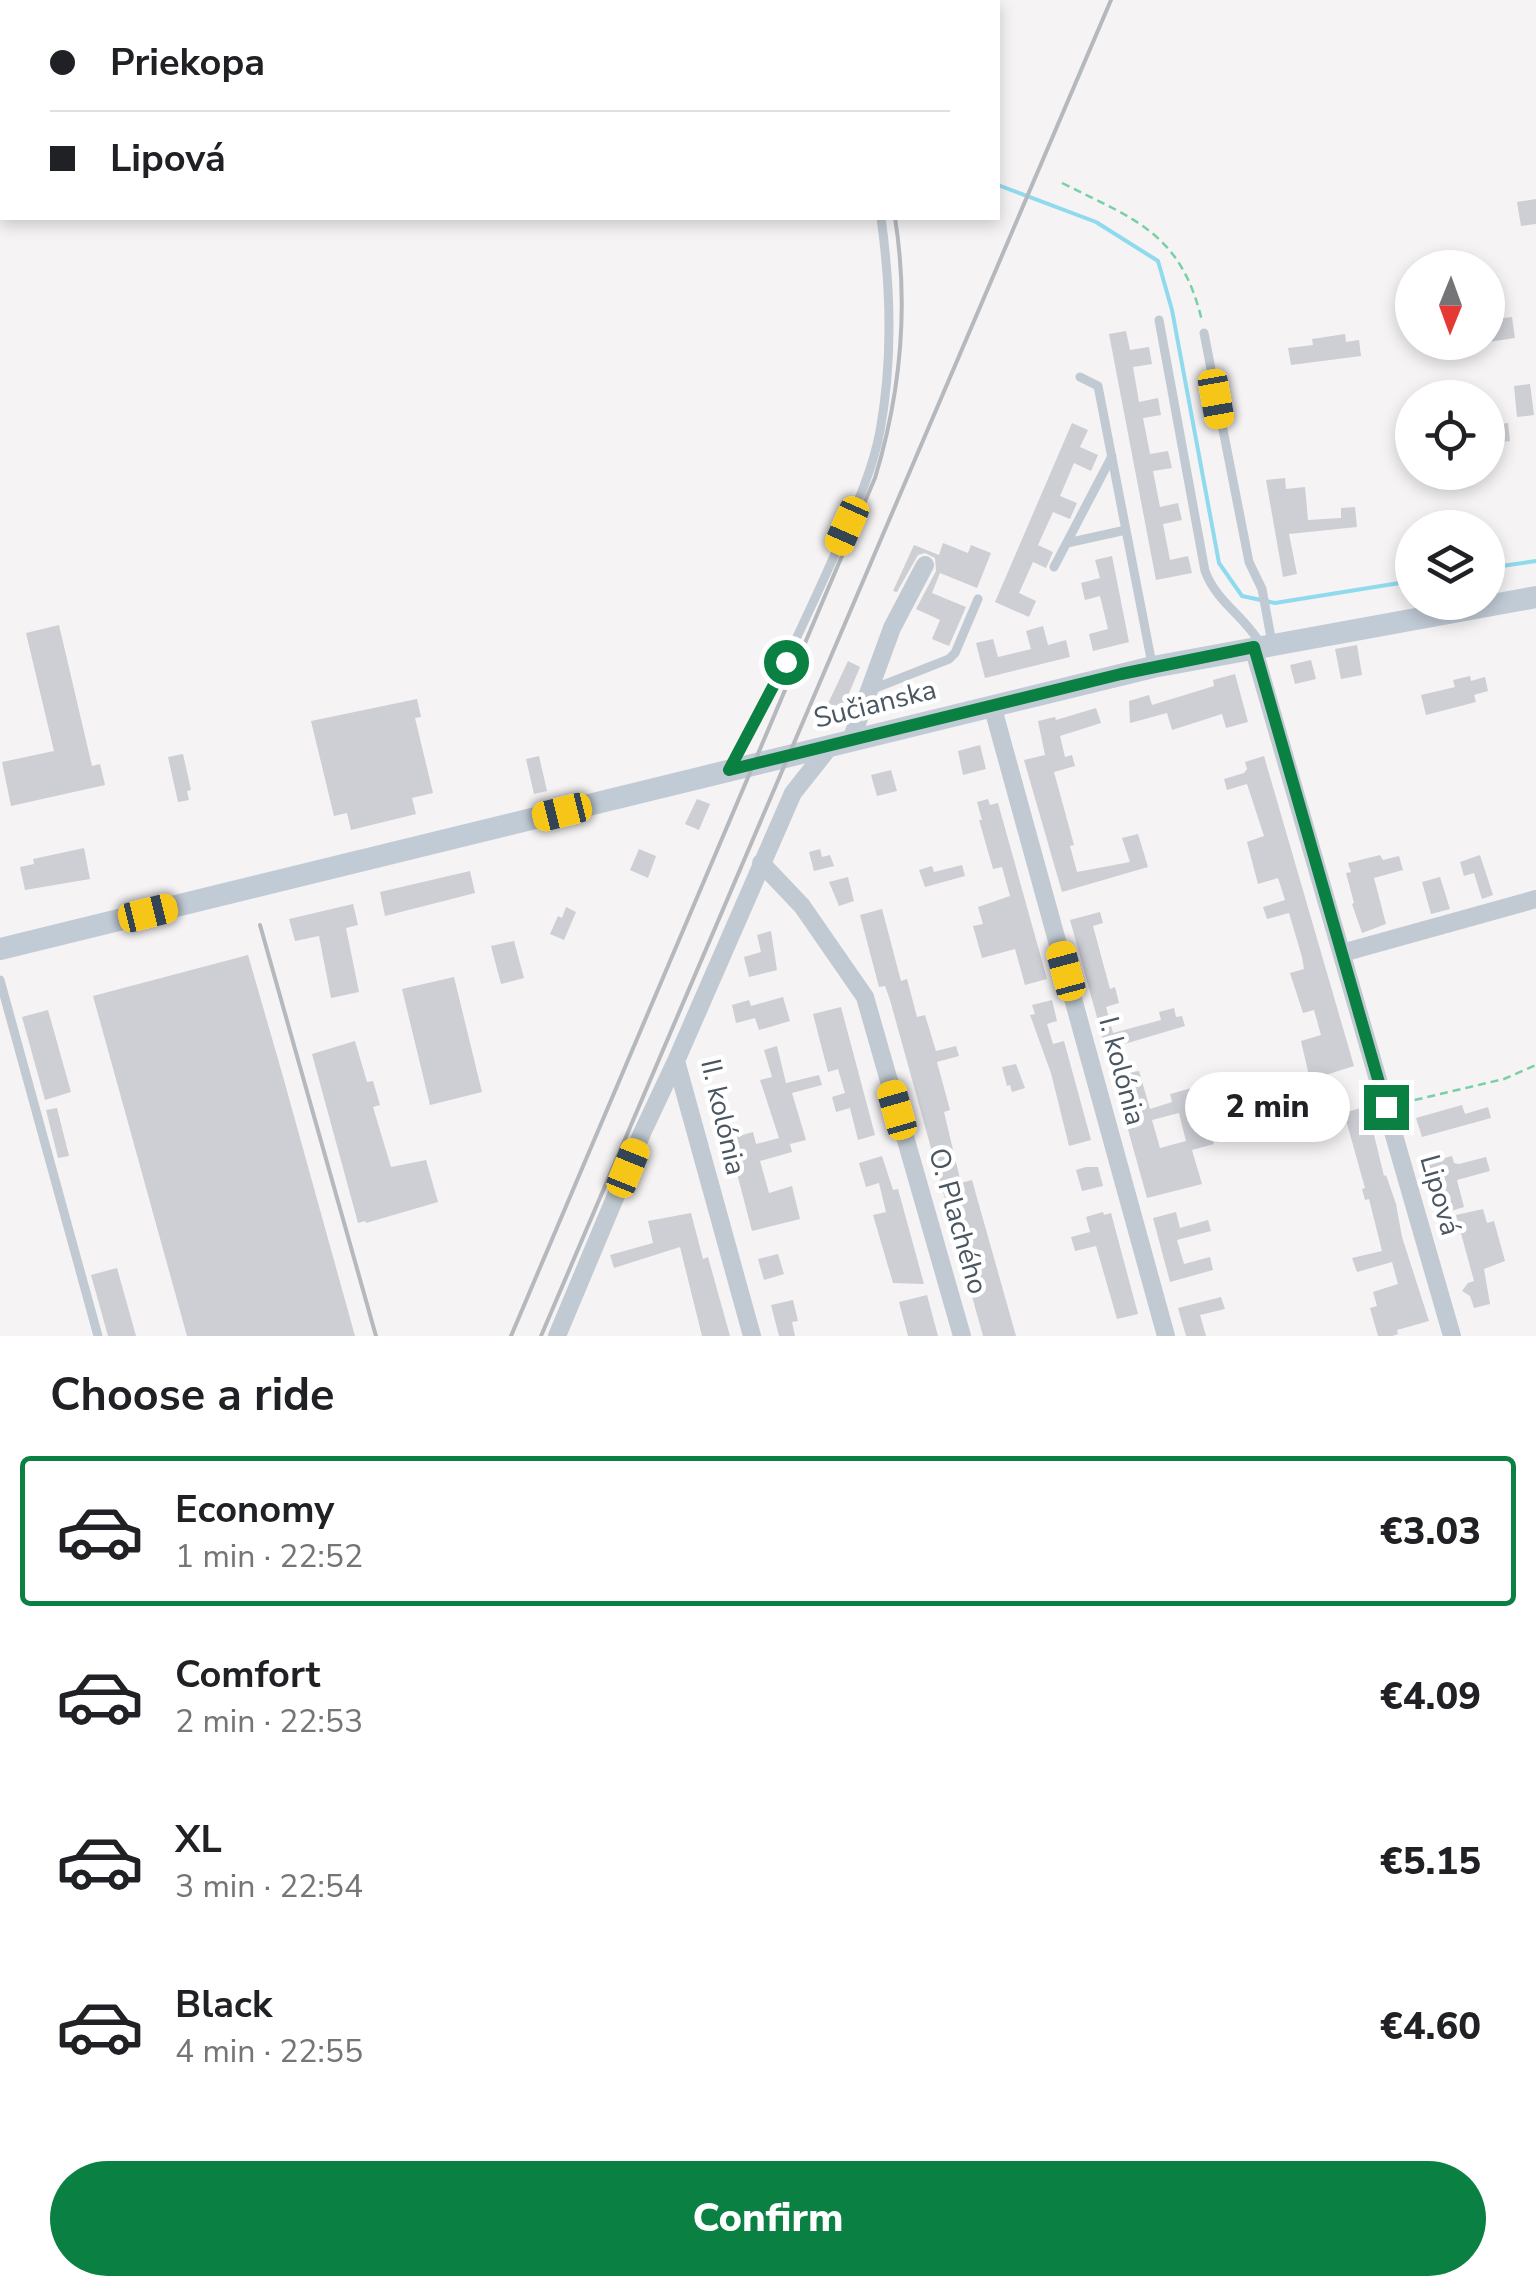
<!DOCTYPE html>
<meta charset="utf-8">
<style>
body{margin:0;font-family:"Nunito Sans",sans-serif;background:#f6f6f6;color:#202124;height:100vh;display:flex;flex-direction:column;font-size:38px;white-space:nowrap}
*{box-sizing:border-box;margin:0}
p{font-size:32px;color:#757577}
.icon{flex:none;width:55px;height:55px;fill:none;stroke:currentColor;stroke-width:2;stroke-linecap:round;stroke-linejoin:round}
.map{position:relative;height:1336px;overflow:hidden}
.details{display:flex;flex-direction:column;background:#fff;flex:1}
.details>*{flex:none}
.guide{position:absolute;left:0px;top:0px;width:1000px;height:220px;box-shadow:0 5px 15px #0003;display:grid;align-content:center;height:220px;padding:0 50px;background:#fff}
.needle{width:65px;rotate:181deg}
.controls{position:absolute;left:1395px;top:250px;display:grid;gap:20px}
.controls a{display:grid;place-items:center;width:110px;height:110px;border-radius:50%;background:#fff;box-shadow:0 5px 15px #0003;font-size:50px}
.end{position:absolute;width:45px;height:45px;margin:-22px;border:12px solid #0b8043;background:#fff;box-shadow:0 0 0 5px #fff}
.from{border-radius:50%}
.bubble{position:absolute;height:70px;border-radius:35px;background:#fff;box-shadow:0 5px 15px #0003;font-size:32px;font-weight:800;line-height:70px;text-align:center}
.car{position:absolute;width:30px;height:60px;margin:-30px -15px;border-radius:12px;box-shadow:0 0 8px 2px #0007;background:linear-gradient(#f5c518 24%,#345 0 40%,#f5c518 0 76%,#345 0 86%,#f5c518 0)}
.guide b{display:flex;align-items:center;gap:35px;height:95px;font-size:38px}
.guide b+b{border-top:2px solid #e0e0e0}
.guide i{width:25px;height:25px;background:#202124}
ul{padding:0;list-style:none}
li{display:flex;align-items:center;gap:30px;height:150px;margin:0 20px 15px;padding:0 30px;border:5px solid transparent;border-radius:10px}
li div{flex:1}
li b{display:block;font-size:38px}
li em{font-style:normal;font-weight:800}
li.selected{border-color:#0b8043}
li>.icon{width:90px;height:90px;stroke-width:1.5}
h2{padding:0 50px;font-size:45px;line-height:120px}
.primary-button{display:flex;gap:20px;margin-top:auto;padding:20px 50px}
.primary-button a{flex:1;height:115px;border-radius:60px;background:#0b8043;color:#fff;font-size:40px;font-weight:800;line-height:115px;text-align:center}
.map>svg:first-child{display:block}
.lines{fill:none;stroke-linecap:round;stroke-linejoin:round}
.stream{stroke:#90daee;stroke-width:4}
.building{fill:#cdcfd5;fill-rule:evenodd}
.path{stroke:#7ad0a6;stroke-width:2.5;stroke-dasharray:8 5;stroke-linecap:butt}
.lane{stroke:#c1cad2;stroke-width:9}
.street{stroke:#c1cad2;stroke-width:18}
.secondary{stroke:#c1cbd6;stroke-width:22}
.rail{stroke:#b5b8bd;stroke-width:4}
.route{stroke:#0b8043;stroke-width:12}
.labels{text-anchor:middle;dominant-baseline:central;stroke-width:9;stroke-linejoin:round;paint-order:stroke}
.street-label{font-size:28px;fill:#4a5661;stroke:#fff}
</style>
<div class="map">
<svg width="1536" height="1336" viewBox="0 0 1536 1336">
<rect width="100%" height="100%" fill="#f5f3f3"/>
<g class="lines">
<path class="stream" d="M849,0L850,2
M998,185L1096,222L1158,261L1172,310L1219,563L1242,596L1275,603L1412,581
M1488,568L1536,561"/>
</g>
<path class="building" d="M1536,199V224L1521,226L1517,202Z
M1512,317L1515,338L1488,342V320Z
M1126,331L1130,350L1149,347L1152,364L1133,367L1139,402L1158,398L1161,415L1143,418L1150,454L1168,451L1172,468L1153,471L1160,507L1178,503L1182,520L1163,524L1170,560L1188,556L1192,573L1156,580L1109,334Z
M1345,334L1346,342L1359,340L1361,356L1291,365L1288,348L1313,345L1312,339Z
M1530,384L1534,415L1517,417L1514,386Z
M1072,423L1088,430L1080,447L1098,455L1091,471L1074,463L1060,496L1077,503L1070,519L1053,512L1038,545L1053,552L1046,568L1033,562L1019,593L1036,601L1029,617L995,602Z
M1508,423L1510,441L1490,444L1488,426Z
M1285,478L1286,489L1305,487L1308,520L1341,518V508L1355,507L1357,527L1289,534L1297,574L1283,577L1266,480Z
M943,543L968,553L971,545L991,553L977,588L940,573L932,593L966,607L949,646L932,639L940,620L916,609L936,571L935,558L925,553L918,555L897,592L893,591L914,545L939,555Z
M1112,556L1129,642L1093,651L1089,634L1108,629L1100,596L1085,600L1081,583L1100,578L1095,560Z
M59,625L92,766L100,764L105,785L11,806L2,762L54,751L26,633Z
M1043,626L1048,645L1066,640L1070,657L985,678L976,643L993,639L998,657L1031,649L1026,631Z
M1357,645L1362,675L1341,679L1335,649Z
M1311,660L1316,679L1295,684L1290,665Z
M848,661L860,667L844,705L850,708L846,717L826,708Z
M1235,674L1248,722L1226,728L1222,714L1172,730L1167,713L1130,723L1129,701L1149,695L1152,705L1214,686L1213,680Z
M1470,676L1471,681L1485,677L1488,691L1474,695L1476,702L1426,715L1421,695L1455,687L1453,680Z
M417,699L421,717L415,718L433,793L412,798L416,814L351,830L347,813L334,816L311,721Z
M1096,708L1101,723L1060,736L1065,757L1072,755L1075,766L1054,772L1074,845L1070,846L1077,872L1130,862L1122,838L1138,834L1148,867L1062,892L1024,760L1045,755L1038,721L1055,717L1056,720Z
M980,745L986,769L963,775L958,751Z
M183,754L191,790L187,791L189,800L178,802L168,757Z
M539,756L547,791L534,794L526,759Z
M1264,756L1354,1066L1310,1080L1301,1041L1321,1035L1314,1010L1303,1013L1290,973L1304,969L1302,957L1289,913L1267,919L1263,907L1285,900L1278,878L1258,884L1247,842L1264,836L1247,784L1227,790L1224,779L1244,773L1247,769L1245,762Z
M891,770L897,791L877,796L871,775Z
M697,799L710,804L699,830L685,824Z
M988,799L990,805L998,803L1047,979L1025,985L1015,949L982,958L973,926L983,924L978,907L1010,896L1002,867L993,869L979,820H982L977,802Z
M84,848L90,879L25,890L20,867L34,864L33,859Z
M639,849L656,856L648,878L630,870Z
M820,849L822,857L830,855L834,866L814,871L809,852Z
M1380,855L1383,860L1399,856L1403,870L1374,878L1386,924L1362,933L1352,904L1354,903L1346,873L1351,872L1348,863Z
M1480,855L1493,895L1482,899L1474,873L1464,876L1460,862Z
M962,865L965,876L925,887L919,870L932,866L934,872Z
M470,871L475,893L385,916L380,892Z
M848,877L854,901L839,906L829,882Z
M1440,877L1450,909L1431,914L1422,882Z
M353,904L358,925L346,928L359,992L331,998L319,936L295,941L289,919Z
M566,907L576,912L564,940L550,934L558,916L562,918Z
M882,909L901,981L907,979L917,1017L925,1015L936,1051L956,1046L959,1056L937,1062L950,1110L944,1112L961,1183L972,1180L1016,1336H983L890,1000L885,986L879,987L860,915Z
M1100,912L1103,923L1093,926L1110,989L1115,987L1119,1003L1106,1007L1113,1033L1161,1020L1159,1012L1174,1008L1176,1017L1182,1016L1185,1026L1121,1045L1129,1073L1139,1071L1150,1109L1172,1102L1170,1094L1210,1083L1215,1102L1203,1106L1214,1144L1192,1150L1202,1184L1147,1198L1070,920ZM1179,1113L1186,1141L1160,1148L1152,1120Z
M771,931L777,970L749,977L744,957L761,952L757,935Z
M514,941L524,978L501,984L491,946Z
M248,955L282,1073L355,1336H187L93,996Z
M454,977L482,1092L430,1105L402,989Z
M783,997L790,1021L759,1030L755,1018L736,1023L732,1005L749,1000L751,1006Z
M1052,1000L1057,1021L1047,1024L1053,1044L1064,1041L1091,1140L1069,1146L1051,1073L1030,1015L1035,1014L1032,1005Z
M841,1007L875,1135L858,1140L850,1108L836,1112L832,1097L845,1093L838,1069L828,1072L813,1014Z
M48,1010L71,1092L45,1100L22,1017Z
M355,1041L367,1082L373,1081L380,1105L373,1107L391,1167L426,1160L438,1202L366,1223L365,1221L358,1223L312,1054Z
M777,1046L786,1083L819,1075L822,1085L792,1093L806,1140L790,1144L792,1152L760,1161L769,1193L792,1186L800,1219L752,1231L728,1139L753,1132L756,1144L779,1138L760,1080L772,1077L764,1050Z
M1016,1064L1025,1088L1012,1092L1010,1085L1007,1086L1002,1067Z
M1462,1105L1465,1114L1488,1107L1491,1118L1422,1137L1416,1118Z
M1367,1106L1384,1176L1386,1175L1396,1204L1402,1237L1429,1321L1397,1330L1398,1334L1392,1336H1378L1370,1308L1377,1306L1373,1292L1398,1284L1392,1262L1357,1272L1352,1258L1382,1251L1369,1199L1365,1200L1362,1189L1365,1188L1344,1113Z
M57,1108L69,1156L58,1158L46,1110Z
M1427,1155L1437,1160L1452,1156L1454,1163L1459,1164L1486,1157L1490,1171L1457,1180L1464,1207L1441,1214Z
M882,1156L893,1190L898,1189L924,1284L893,1283L873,1215L886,1212L879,1183L866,1187L859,1163Z
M1086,1167H1098L1103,1186L1082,1191L1076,1170Z
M1483,1209L1487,1223L1494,1221L1505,1261L1484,1269L1490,1304L1474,1308L1470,1296L1462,1291L1468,1283L1474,1281L1456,1215Z
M1103,1212L1104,1215L1111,1213L1138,1314L1117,1319L1096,1246L1075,1251L1071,1237L1090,1232L1086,1217Z
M1176,1212L1180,1228L1208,1220L1211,1231L1177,1240L1184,1264L1210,1257L1213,1270L1170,1282L1153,1218Z
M691,1213L703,1259L708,1257L730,1336H702L680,1247L614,1268L610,1255L653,1243L648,1221Z
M778,1254L784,1274L764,1280L758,1259Z
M117,1268L136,1336H108L91,1275Z
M927,1295L938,1336H908L899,1302Z
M1221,1297L1225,1309L1200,1315L1206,1336H1186L1178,1308Z
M793,1300L798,1321L792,1322L795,1336H779L771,1305Z"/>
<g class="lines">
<path class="path" d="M1062,183C1136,220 1181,233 1202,321
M1402,1103L1504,1079L1536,1065"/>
<path class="lane" d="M792,0L793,2
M1159,320L1205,571C1217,603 1246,617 1261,645
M1204,333L1249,562L1262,589L1272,643
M1080,377L1098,386L1152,664
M1067,543L1126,530
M1054,567L1112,456
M873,689L949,659L955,653L978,599
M730,767C769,698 803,626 835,554C852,515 872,474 880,431C893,360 891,289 881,218
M0,980L98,1336"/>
<path class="street" d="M1253,647L1452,1336
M992,705L1166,1336
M851,740L892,628L925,565
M761,863L802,906L865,997L962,1336
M1342,953L1536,899
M557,1336L643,1131L676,1061
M752,1336L676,1061L793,793L831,745"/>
<path class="secondary" d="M0,949L1153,667L1536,597"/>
<path class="rail" d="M813,0L814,2
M260,925L376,1336
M511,1336L875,478C901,392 909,306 895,218
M541,1336L1111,0"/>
</g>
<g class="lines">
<path class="route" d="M786,662L729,770L1121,674L1254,647L1386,1107"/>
</g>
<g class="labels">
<g class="street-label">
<text transform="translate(875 704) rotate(-14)">Sučianska</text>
<text transform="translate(1122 1071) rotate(75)">I. kolónia</text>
<text transform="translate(723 1117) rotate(77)">II. kolónia</text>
<text transform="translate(1440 1195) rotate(74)">Lipová</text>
<text transform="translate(958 1221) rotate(74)">O. Plachého</text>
</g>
</g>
</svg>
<div class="controls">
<a><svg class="needle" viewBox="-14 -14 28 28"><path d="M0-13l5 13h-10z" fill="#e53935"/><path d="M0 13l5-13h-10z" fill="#757577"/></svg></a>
<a><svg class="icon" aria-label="locate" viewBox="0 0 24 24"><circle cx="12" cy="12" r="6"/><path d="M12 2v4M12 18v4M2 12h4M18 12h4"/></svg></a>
<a><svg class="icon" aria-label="layers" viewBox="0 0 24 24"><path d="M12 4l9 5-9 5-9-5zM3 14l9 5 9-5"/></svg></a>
</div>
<i class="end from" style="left:786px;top:662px"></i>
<i class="end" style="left:1386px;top:1107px"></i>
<div class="bubble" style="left:1185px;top:1072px;width:165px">2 min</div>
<i class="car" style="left:1216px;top:399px;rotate:170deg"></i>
<i class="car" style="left:847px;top:526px;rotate:204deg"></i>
<i class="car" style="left:562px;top:812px;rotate:256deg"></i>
<i class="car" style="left:148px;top:913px;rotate:76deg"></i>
<i class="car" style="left:1066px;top:971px;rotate:345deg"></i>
<i class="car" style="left:897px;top:1110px;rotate:344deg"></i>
<i class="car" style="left:628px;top:1168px;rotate:22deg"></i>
<div class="guide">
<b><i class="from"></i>Priekopa</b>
<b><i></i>Lipová</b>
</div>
</div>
<section class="details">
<h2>Choose a ride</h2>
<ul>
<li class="selected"><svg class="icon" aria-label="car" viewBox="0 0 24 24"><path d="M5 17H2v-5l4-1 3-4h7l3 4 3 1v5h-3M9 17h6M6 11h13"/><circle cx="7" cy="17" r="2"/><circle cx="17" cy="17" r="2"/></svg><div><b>Economy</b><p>1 min · 22:52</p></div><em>€3.03</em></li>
<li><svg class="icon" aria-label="car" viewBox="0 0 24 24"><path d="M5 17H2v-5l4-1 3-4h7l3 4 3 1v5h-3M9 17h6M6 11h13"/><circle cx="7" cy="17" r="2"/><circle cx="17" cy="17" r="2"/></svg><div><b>Comfort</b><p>2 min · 22:53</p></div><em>€4.09</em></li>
<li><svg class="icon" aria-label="car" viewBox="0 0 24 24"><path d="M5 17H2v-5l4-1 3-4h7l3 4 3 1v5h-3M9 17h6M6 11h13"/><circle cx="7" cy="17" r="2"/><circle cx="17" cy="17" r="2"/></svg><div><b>XL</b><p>3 min · 22:54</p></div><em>€5.15</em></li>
<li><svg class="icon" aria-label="car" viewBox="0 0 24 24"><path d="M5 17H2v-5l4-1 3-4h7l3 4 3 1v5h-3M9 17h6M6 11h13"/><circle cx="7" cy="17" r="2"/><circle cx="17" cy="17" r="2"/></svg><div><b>Black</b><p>4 min · 22:55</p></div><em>€4.60</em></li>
</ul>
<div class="primary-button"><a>Confirm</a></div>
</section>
